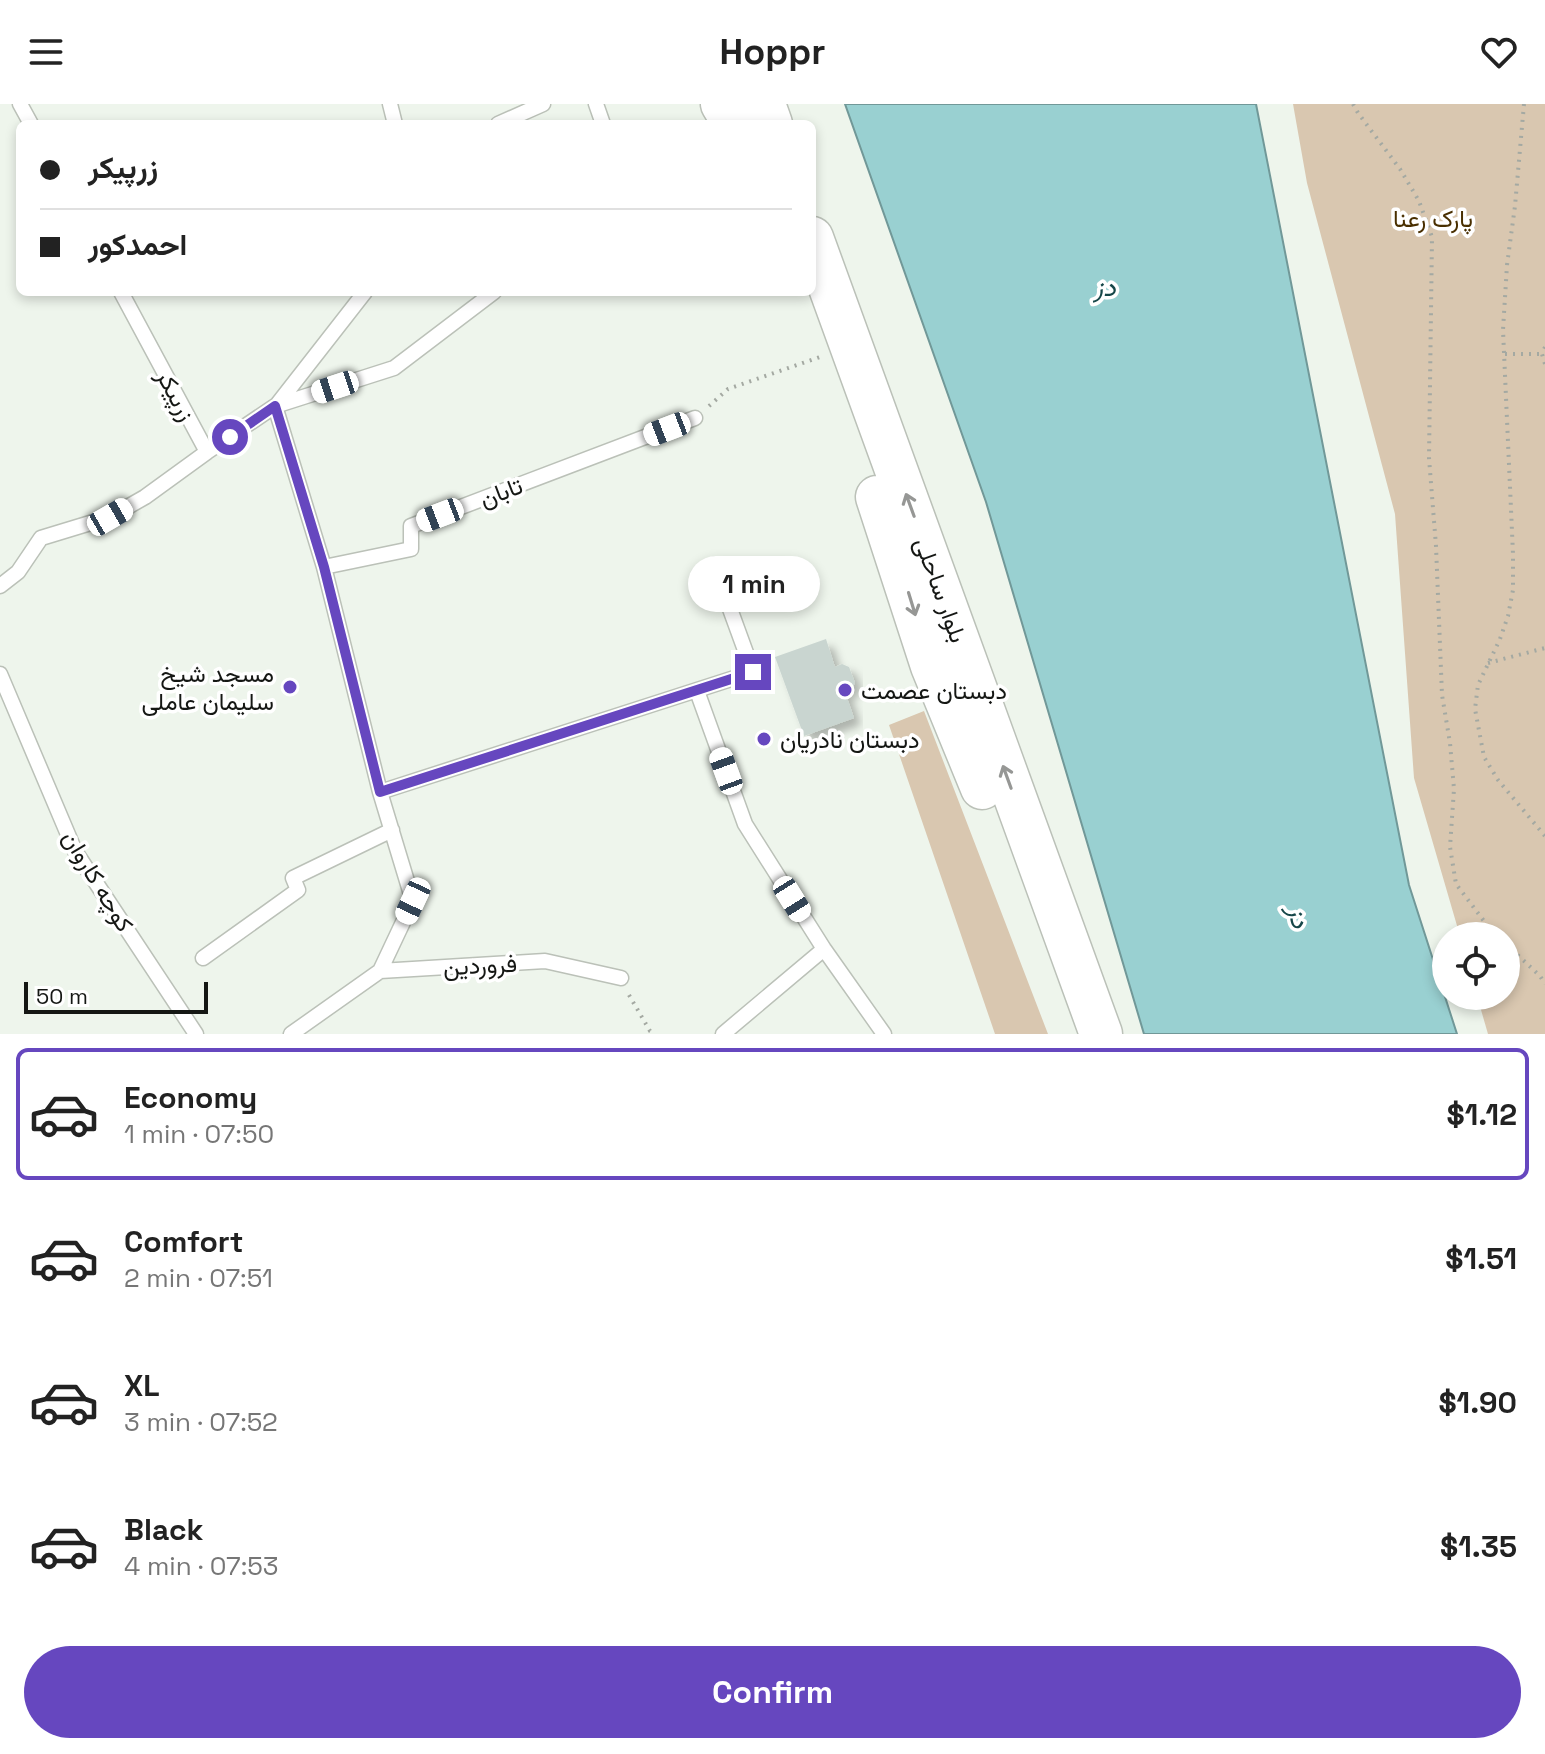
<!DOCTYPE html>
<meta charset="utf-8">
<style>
body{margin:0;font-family:"Space Grotesk",Vazirmatn,sans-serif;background:#f2f2f2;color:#222;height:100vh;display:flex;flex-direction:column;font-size:30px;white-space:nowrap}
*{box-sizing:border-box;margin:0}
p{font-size:26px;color:#767676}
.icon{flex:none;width:44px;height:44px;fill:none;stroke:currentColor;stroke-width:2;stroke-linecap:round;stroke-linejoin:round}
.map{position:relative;height:930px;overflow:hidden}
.sheet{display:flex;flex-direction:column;background:#fff;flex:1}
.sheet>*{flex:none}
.banner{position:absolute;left:16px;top:16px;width:800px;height:176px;border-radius:12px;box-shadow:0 4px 12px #0003;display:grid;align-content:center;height:176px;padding:0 24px;background:#fff}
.tools{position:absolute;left:1432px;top:818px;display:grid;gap:16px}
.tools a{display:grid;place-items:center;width:88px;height:88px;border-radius:50%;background:#fff;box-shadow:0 4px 12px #0003;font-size:40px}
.scale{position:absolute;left:24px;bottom:20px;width:184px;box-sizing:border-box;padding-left:8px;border:4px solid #151714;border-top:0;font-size:22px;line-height:28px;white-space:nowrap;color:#151714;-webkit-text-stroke:6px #fff;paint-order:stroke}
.end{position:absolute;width:36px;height:36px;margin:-18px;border:10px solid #6647bf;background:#fff;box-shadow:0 0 0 4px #fff}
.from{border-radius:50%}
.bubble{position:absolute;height:56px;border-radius:28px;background:#fff;box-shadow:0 4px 12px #0003;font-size:26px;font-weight:800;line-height:56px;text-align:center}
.car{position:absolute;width:24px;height:48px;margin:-24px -12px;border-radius:10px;box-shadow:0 0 6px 2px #0007;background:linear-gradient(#fff 24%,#345 0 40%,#fff 0 76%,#345 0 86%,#fff 0)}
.banner b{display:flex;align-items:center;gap:28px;height:76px;font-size:30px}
.banner b+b{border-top:2px solid #e0e0e0}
.banner i{width:20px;height:20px;background:#222}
ul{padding:14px 0 0;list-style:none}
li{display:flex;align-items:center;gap:24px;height:132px;margin:0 16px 12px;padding:0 8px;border:4px solid transparent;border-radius:12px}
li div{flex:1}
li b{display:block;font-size:30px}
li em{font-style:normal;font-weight:800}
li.selected{border-color:#6647bf}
li>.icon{width:72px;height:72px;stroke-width:1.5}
.button{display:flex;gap:16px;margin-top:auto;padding:16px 24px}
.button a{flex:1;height:92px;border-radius:48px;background:#6647bf;color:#fff;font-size:32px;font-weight:800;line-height:92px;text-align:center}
header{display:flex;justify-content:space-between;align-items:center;height:104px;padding:0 24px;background:#fff;font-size:36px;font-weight:800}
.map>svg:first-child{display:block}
.green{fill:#d9c7b0}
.water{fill:#99d0d1;stroke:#719898;stroke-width:2}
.building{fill:#c9d5d0;filter:url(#shadow)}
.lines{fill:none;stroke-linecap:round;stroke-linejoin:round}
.lane-casing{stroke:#bbc1b8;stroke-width:17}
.secondary-casing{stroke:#bbc1b8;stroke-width:45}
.path{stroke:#a4a9a2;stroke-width:4;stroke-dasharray:2 6;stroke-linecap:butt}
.lane{stroke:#fff;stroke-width:14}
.secondary{stroke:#fff;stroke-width:42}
.oneway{stroke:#969795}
.route{stroke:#6647bf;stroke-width:10}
.poi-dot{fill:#6647bf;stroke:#fff;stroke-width:3}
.labels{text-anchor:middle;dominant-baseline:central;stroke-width:7;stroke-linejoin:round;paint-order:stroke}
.park-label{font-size:24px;fill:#492f00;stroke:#fff}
.street-label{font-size:24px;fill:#151714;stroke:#fff}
.poi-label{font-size:24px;fill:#151714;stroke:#fff;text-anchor:start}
.water-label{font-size:26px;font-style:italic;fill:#164749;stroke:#fff}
</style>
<header><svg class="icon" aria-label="menu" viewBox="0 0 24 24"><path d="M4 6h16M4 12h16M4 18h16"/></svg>Hoppr<svg class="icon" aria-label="heart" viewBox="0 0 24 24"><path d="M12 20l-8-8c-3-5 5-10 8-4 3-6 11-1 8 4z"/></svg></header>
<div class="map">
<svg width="1545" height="930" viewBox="0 0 1545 930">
<defs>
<filter id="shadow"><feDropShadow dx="7" dy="7" stdDeviation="4" flood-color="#0004"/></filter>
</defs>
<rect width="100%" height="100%" fill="#eef5ec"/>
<path class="green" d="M1293,0H1545V930H1488L1477,892H1506V832H1460L1414,674L1395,410L1307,79Z
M924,607L1048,930H995L889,621Z"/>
<path class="water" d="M845,0H1256L1409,781L1457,930H1144L986,398Z"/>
<path class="building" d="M826,535L835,563L842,560L849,563L855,579L851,586L845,588L854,614L804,632L775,553Z"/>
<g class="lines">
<g class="lane-casing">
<path id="lane" d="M20,0L31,20
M390,0L395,20
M596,0L603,20
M498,20L543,0
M121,188L207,348L275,302L324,463L380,688L413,797L380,867
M275,302L394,264L494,188
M276,302L365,188
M324,463L411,445V422L695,314
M0,482L18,468L41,434L110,413L145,393L207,348
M0,570L75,747L196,930
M697,587L745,720L824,845L884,930
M380,688L753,568L714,461
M203,854L298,786L293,774L392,726
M291,930L380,867L545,857L621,874
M723,930L824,845"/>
</g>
<g class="secondary-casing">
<path id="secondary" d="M722,0L734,20
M764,0L771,20
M812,134C909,399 1004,665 1101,930
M877,393L932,562L982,684"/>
</g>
<path class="path" d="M1353,0L1358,9L1400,65L1419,97L1432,133L1429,354L1436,442L1442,591L1450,639L1454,685L1450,743L1456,780L1490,825L1497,832
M1524,0L1515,102L1507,161L1503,226L1513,450V486L1508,512L1500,535L1478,581L1475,605L1484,653L1498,676L1545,732
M1545,243L1542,250L1545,260
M1505,250H1542
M709,302L728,285L820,253
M1488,559L1545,544
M1506,840L1540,872L1545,880
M629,891L650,927L655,930"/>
<use href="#lane" class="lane"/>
<use href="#secondary" class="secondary"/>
</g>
<defs><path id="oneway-shaft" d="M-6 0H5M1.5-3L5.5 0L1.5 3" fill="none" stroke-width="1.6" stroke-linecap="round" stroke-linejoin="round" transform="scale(2)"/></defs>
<g class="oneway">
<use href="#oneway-shaft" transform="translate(910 401) rotate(-110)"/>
<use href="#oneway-shaft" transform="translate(912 500) rotate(73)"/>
<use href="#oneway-shaft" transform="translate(1007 673) rotate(-110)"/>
</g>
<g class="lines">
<path class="route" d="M230,333L275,302L324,463L380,688L753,568"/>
</g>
<g class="poi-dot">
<circle cx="290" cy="583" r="8"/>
<circle cx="845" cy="586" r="8"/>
<circle cx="764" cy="635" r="8"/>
</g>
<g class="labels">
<g class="park-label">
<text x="1433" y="114">پارک رعنا</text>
</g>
<g class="street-label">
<text transform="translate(176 291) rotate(62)">زرپیکر</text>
<text transform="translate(501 388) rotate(-21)">تابان</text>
<text transform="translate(941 486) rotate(70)">بلوار ساحلی</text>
<text transform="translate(98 777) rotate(59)">کوچه کاروان</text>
<text transform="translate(480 861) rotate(-3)">فروردین</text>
</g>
<g class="poi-label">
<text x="274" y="569" text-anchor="end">مسجد شیخ<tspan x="274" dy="28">سلیمان عاملی</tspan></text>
<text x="861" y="586">دبستان عصمت</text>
<text x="780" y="635">دبستان نادریان</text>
</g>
<g class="water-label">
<text x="1105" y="183">دز</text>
<text transform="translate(1299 813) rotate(77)">دز</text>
</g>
</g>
</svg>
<div class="tools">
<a><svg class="icon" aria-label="locate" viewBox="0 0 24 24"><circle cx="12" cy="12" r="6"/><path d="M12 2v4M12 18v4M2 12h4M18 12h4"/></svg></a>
</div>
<div class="scale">50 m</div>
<i class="end from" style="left:230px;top:333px"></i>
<i class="end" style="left:753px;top:568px"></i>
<div class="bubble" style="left:688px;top:452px;width:132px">1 min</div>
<i class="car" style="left:335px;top:283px;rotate:252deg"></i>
<i class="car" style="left:667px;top:325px;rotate:249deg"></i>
<i class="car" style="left:440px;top:411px;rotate:249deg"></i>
<i class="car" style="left:110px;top:413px;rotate:60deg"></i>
<i class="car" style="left:726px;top:667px;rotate:340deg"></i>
<i class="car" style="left:792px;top:795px;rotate:148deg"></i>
<i class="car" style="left:413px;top:797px;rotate:205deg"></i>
<div class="banner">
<b><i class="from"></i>زرپیکر</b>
<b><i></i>احمدکور</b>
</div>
</div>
<section class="sheet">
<ul>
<li class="selected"><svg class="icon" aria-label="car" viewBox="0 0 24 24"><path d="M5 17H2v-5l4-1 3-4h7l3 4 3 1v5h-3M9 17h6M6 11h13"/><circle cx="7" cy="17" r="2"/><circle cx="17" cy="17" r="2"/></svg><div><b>Economy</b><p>1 min · 07:50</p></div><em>$1.12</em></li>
<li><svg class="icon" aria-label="car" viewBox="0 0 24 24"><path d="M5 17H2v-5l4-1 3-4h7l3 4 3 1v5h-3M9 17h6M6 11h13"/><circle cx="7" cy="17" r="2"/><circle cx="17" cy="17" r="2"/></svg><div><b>Comfort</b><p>2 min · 07:51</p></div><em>$1.51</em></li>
<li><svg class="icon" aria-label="car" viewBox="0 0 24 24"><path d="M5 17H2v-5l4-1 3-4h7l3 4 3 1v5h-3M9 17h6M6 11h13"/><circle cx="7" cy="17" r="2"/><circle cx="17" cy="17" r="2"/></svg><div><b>XL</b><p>3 min · 07:52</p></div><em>$1.90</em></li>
<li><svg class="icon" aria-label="car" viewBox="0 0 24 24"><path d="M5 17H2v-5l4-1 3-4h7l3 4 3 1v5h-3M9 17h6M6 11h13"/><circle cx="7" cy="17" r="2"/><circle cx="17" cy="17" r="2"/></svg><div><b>Black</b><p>4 min · 07:53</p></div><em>$1.35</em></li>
</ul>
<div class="button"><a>Confirm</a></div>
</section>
